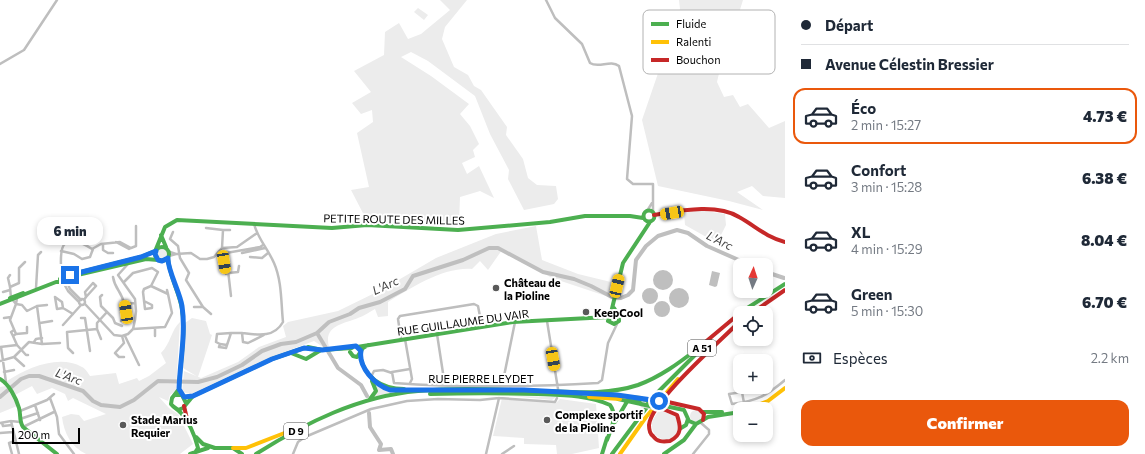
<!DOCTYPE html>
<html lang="fr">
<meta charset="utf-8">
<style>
body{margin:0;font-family:Commissioner,sans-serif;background:#f6f6f7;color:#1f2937;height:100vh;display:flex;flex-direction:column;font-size:15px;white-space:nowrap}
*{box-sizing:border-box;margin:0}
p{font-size:13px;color:#747a83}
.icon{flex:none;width:22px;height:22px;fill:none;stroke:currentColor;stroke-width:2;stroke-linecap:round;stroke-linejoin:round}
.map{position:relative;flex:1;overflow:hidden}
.panel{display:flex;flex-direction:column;background:#fff;width:360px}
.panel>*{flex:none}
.guide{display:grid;align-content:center;height:88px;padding:0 16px;background:#fff}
.needle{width:26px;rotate:3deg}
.controls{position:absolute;left:733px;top:258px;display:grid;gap:8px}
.controls a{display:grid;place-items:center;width:40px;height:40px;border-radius:8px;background:#fff;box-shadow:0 2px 6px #0003;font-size:20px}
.scale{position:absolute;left:12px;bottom:10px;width:68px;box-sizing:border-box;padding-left:4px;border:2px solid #000;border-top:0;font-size:11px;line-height:14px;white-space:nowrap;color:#000;-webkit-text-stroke:3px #fff;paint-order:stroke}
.end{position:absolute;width:18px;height:18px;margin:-9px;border:5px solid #1a73e8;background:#fff;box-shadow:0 0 0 2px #fff}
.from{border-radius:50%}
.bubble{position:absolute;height:28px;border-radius:12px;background:#fff;box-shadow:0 2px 6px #0003;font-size:13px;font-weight:800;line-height:28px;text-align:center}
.car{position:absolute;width:12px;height:24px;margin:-12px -6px;border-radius:5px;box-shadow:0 0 3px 1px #0007;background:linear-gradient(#f5c518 24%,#345 0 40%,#f5c518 0 76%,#345 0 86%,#f5c518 0)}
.guide b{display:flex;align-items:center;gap:14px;height:38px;font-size:15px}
.guide b+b{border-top:1px solid #e0e1e3}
.guide i{width:10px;height:10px;background:#1f2937}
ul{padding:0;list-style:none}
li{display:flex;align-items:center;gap:12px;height:56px;margin:0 8px 6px;padding:0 8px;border:2px solid transparent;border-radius:12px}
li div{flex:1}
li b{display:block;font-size:15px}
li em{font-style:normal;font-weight:800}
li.current{border-color:#ea580c}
li>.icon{width:36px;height:36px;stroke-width:1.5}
.pay{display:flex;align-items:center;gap:10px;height:44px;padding:0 16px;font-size:15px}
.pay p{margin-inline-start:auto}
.button{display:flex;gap:8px;margin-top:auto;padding:8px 16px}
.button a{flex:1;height:46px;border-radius:12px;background:#ea580c;color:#fff;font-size:16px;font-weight:800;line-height:46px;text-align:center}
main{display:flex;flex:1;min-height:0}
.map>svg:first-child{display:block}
.green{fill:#ececec}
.water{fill:#bfbfbf}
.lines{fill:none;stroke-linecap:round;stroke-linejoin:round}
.river{stroke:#bfbfbf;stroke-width:4}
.street{stroke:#bebebe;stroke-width:2.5}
.fast{stroke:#4caf50;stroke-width:4}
.slow{stroke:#ffc107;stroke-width:4}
.jam{stroke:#c62828;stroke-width:4}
.fast-bridge-casing{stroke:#dbdbdb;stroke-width:6;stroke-linecap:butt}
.fast-bridge{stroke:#4caf50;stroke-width:4}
.route{stroke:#1a73e8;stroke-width:5}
.poi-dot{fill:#595959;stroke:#fff;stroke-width:1.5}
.labels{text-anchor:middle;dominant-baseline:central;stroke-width:4;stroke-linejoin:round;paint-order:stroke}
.shield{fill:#fff;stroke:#4c4c4c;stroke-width:1}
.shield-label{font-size:10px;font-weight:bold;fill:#000}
.street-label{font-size:11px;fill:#000;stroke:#fff}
.poi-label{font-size:11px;font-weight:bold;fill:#000;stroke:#fff;text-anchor:start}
.water-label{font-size:12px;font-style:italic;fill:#444;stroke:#fff}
.key{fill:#fff;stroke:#b2b2b2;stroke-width:1}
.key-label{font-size:11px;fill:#000}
</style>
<main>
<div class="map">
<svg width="785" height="454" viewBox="0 0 785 454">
<rect width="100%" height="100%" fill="#fff"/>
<path class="green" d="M440,0H467L445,27L442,39L454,67L468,75L474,86L481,90L507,127L506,135L523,159L528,178L537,185L556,186L558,199L554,204L524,210L508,179L509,170L490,134L475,96L428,61L411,52L401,57L431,76L469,104L460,114L470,126L479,144L473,150L475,157L462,163L467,174L479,166L494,198L480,191L460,197L459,222L366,219L351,190L369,187L357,133L373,122L372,110L361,114L352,103L371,92L354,71L384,55L385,32L399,23L408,39L421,34L450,10Z
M679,0H743C740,10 736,21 735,31C733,49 739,60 720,69L717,82L724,97L733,95L740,107L748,104L769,128L785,121V198L763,196L752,186L737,192L763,210L729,201L658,186L642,120L680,9Z
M418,8L428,15L424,20L414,12Z
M698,210L725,214L726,225L717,243L685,225L684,213Z
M536,226L542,260L578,274L615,283L612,298L552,278L502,250L488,270L480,261L472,269C442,267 412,288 388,302V316L378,317L375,309C369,312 364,316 358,318C344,324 323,325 329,347H323L314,341L271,357L191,394L182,392L184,371L201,378L238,362L259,347L286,337L283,326L288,322L338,311L383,289L436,258L496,234Z
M157 254a6 6 0 1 1 12 0a6 6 0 1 1-12 0Z
M192,318L206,321L210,334L212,335L198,377L183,368L185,323Z
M180,322L176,390L170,395L168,401L159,397L169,408L178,414L193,444L180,454H86C71,447 64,433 62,417L71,414L79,415L84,421L106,414L73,398L68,401L65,394L52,388L37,394L32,386L15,395L7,381C27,368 59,354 82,367C85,368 88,373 90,376L116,373L119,384L137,378L139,381L149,376L166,363L161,353C171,343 171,330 180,322Z
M377,385L393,392L374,397Z
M6,386L17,406L0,413V387Z
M511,396L556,397L552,400Z
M502,398L556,403L560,399L596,404L599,448L572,454H557L556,445L524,444V438L493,436Z
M659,410L675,416C688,448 650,445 652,424C652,419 657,414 659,410Z
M690 416a6 6 0 1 1 12 0a6 6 0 1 1-12 0Z"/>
<path class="water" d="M653 280a10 10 0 1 1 20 0a10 10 0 1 1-20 0Z
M712,271L720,273L717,286L715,287L709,285Z
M669 298a10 10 0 1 1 20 0a10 10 0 1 1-20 0Z
M642 296a8 8 0 1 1 16 0a8 8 0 1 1-16 0Z
M654 309a8 8 0 1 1 16 0a8 8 0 1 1-16 0Z"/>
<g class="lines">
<path class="river" d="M766,272L784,278
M317,333L338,368L361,385L367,396
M0,397L21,379L29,376H39L83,391L93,401L101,405L120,407L134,400L158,381L198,382L217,377L242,365L262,351L281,344L296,342L317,333L329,322L350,314L359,308L380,302L405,289L413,276L463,260L489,248H498L543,272L574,279L591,286L612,297L621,298L628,295L633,290L636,260L646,246L658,236L677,230L688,233L707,246L750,265
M369,413L370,427L381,444L379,450L391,449L393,454"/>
<path class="street" d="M546,0L555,18L582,44L590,63C599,69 610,59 619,66L632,116L627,179L633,184H653V212
M0,64L24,50L57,0
M647,211L652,203
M254,224C258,239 268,249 274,263C282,281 281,303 283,322C274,338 258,335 242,333L243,342L248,343L264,335
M206,228L223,230L222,248
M223,230H230
M173,232L170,239L178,246L180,258L189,273L186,280L203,307L211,314
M103,244V250L108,253H113
M131,248L136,246V226
M61,251L74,254L82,259L90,257L93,249
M218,253L222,257L226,274
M242,253L265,248
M176,254L191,253L200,259H207L214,257L222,248L237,247L257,233
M169,256L176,254L170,252
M250,257L262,258L268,253
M25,262L19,268V283L10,287L11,298L16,304L10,320L16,334L27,333V327
M229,273L238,272L239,266
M10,275L8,278L10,287
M61,276C62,264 56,238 75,241C83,243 86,245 92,249L101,244L120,242L131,248L129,249L116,242
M113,277C115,290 122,291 124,304L135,303
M66,280L70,289L81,300
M63,282L68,291L79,302
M124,282L133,273L152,268L158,272L151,286L168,294L172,313L165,327L133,329
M36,288L38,255L41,252
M167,290L168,294
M3,292L10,290
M102,295L100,297L101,306L107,312
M231,296L226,253L260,247L263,245
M17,298L16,304L22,305L27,311L37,306L42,344L60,343
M79 302a3 3 0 1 1 6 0a3 3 0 1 1-6 0Z
M84,300L86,297L96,286L93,283L85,292L86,297
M144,301L152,305V308L145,309L143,292L144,289L151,286
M85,304L114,335L122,336L128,334L133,329L135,320L136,311L135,299L118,275L128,264
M37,306L47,305
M194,307H203
M63,308L57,309L55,297L62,302L63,308L73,314
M4,318L11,317
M81,318H85L90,351
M121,321L126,312L125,304
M547,321L558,389
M40,323L52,321
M63,325L81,305
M155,328V336
M97,329L101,339
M437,334L445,386
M13,336L11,332L14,330
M122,336L124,343L115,353L119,357H124
M125,336L139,365
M401,339L398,319L400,316L474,304L478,306L482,327
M405,339L412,379L410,383
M34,342L36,339L42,338
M220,344L216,342L217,334L231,333
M17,345L26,355H28
M227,345L220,344L219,347L226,348L231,333H242
M0,347L17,345L13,336L16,334
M1,347L6,382
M73,353L68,348L67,332L97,329V323L107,312L113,318L115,323L122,326
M14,357L24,366
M0,361L14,357L29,342L42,344
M410,369L392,372L394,383C461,388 530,387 598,383L602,380L608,343L617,324
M4,372L14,370
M371,377L374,371L383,370L392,373
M502,386L515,322
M50,398L57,417L59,434L74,454
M744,403L742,392L729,394L732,404C757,401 766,396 785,380
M35,405L40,420
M20,411L47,400L54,394
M20,419L38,413
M11,421L19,454
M0,423L11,421L20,422
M2,423L3,426L12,425
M23,427L54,412
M0,433L13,432
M12,454L9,443L15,441
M293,454L298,442L305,437L371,409L407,401L438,399L480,400L499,398L555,402L557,398
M486,454L499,398
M502,454L514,446
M693,454L709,434V430L701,423"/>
<path class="fast" d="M643.5 216a5.5 5.5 0 1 1 11 0a5.5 5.5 0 1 1-11 0Z
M161,235L166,247
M155 254a7 7 0 1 1 14 0a7 7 0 1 1-14 0Z
M156,249L165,227L177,220L332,228L367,225L458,230L550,222L585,216H630L643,218
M168,258C169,276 179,291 182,309C186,335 180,363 179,389L172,398L171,404C174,408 178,409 181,413C189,422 195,436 198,448L196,451
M65,276L141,257L155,251
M67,278L63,275L60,279L64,282L67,278L73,276L146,259L158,260
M10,298L23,293
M0,304L56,282H62
M738,314L785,284
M608,321L614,324L619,321V316L614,308
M609,321L623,263L650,222
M308,347L322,350L352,348
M357,347L513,322L609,317
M350,352L353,356L357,357L363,348L368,345
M291,353L306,359L321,350
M360,355C364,378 382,389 404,389
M0,379C9,384 16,398 19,408C21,415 19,421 23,427L57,454
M430,394C466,393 502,393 538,394C562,395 588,395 610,405C618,416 611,429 607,440
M176,395H182L186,403
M370,399L376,391L372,381
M618,399L641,404
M665,406L684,410L689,421L696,424L708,417L740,412
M178,410L183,408L193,396L272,359L304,348
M703,412H722
M615,422L628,400H651
M681,428L686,425L688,419
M196,437L203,444L215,448
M214,448H233L242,454
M190,454L208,448
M256,454C305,423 359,396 418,391C460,387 503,390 545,391C575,392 608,395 638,385C660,377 679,363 697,349
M602,454L607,438
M612,454L659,391L710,340
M664,454L684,440L696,424"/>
<path class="slow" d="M594,394L641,398
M589,397L620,399
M747,409L768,401L785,388
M233,448H246L287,432
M620,454L646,417L678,379"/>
<path class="jam" d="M654,215C679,211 716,203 739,217C757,227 764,236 785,242
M752,313L785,290
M697,349L740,313
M668,402L699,409L704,414L703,420
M184,406L187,419
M663,409L677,415C681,427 682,435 670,441C663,442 657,442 653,436C650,434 649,429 649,425C651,402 717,344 735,326"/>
<g class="fast-bridge-casing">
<path id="fast-bridge" d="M651,400L668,402
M648,403L665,406
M641,404L663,409"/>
</g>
<use href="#fast-bridge" class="fast-bridge"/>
</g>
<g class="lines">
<path class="route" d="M70,275L141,257L156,251L155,254L158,260L162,261L168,258C167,269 180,292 182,306C186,333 180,362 179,389L184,397L193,396L272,359L304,348L322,350L356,346L361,351C358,367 375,385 390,390H524L617,395L659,401"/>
</g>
<g class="poi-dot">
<circle cx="496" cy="288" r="4"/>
<circle cx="586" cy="312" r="4"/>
<circle cx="547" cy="420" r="4"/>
<circle cx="123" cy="425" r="4"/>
</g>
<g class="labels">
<g class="shield">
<rect x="688" y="340" width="28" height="16" rx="3"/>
<rect x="284" y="423" width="24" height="16" rx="3"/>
</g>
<g class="shield-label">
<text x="702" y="348">A 51</text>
<text x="296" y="431">D 9</text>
</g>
<g class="street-label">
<text transform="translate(394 219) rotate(1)">PETITE ROUTE DES MILLES</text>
<text transform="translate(463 322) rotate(-8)">RUE GUILLAUME DU VAIR</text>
<text x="481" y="378">RUE PIERRE LEYDET</text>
</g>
<g class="poi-label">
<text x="504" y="282">Château de<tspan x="504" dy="13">la Pioline</tspan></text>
<text x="594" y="312">KeepCool</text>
<text x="555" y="414">Complexe sportif<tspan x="555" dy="13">de la Pioline</tspan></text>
<text x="131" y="419">Stade Marius<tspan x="131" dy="13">Requier</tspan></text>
</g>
<g class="water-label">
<text transform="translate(720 240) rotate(26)">L'Arc</text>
<text transform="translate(385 285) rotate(-25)">L'Arc</text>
<text transform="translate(69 376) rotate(20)">L'Arc</text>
</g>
</g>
<rect x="643" y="10" width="132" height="64" rx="6" class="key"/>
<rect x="651" y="22" width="18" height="4" fill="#4caf50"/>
<rect x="651" y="40" width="18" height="4" fill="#ffc107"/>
<rect x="651" y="58" width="18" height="4" fill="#c62828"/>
<g class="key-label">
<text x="676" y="28">Fluide</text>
<text x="676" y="46">Ralenti</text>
<text x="676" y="64">Bouchon</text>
</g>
</svg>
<div class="controls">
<a><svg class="needle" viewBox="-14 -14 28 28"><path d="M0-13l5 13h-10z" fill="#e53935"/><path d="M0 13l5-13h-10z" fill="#747a83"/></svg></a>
<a><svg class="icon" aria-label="locate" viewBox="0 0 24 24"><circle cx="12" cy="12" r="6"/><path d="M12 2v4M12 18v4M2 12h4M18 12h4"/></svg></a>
<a>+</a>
<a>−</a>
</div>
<div class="scale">200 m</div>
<i class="end from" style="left:659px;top:401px"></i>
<i class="end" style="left:70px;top:275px"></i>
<div class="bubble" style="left:37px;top:217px;width:66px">6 min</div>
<i class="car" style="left:672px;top:213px;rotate:260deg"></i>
<i class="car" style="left:224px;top:262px;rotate:171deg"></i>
<i class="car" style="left:617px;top:286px;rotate:13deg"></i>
<i class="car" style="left:126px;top:312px;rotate:351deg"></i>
<i class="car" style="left:553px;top:359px;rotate:170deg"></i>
</div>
<section class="panel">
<div class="guide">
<b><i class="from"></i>Départ</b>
<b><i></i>Avenue Célestin Bressier</b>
</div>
<ul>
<li class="current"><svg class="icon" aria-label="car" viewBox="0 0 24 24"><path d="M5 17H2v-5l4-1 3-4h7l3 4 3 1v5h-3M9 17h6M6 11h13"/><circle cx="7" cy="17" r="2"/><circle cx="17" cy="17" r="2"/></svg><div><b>Éco</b><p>2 min · 15:27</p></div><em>4.73 €</em></li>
<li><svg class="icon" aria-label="car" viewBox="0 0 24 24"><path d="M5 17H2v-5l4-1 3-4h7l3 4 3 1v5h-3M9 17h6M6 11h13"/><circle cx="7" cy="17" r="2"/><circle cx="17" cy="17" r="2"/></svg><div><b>Confort</b><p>3 min · 15:28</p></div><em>6.38 €</em></li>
<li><svg class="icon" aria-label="car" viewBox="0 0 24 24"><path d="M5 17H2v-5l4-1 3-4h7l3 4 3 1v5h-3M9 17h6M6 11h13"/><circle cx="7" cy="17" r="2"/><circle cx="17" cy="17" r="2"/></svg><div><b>XL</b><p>4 min · 15:29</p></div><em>8.04 €</em></li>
<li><svg class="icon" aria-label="car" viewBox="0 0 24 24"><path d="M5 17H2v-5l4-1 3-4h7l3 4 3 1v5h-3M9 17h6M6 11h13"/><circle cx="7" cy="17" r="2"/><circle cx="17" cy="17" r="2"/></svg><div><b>Green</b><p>5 min · 15:30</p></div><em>6.70 €</em></li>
</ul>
<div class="pay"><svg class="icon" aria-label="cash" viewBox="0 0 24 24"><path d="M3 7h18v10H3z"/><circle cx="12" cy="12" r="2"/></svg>Espèces<p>2.2 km</p></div>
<div class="button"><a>Confirmer</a></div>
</section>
</main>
